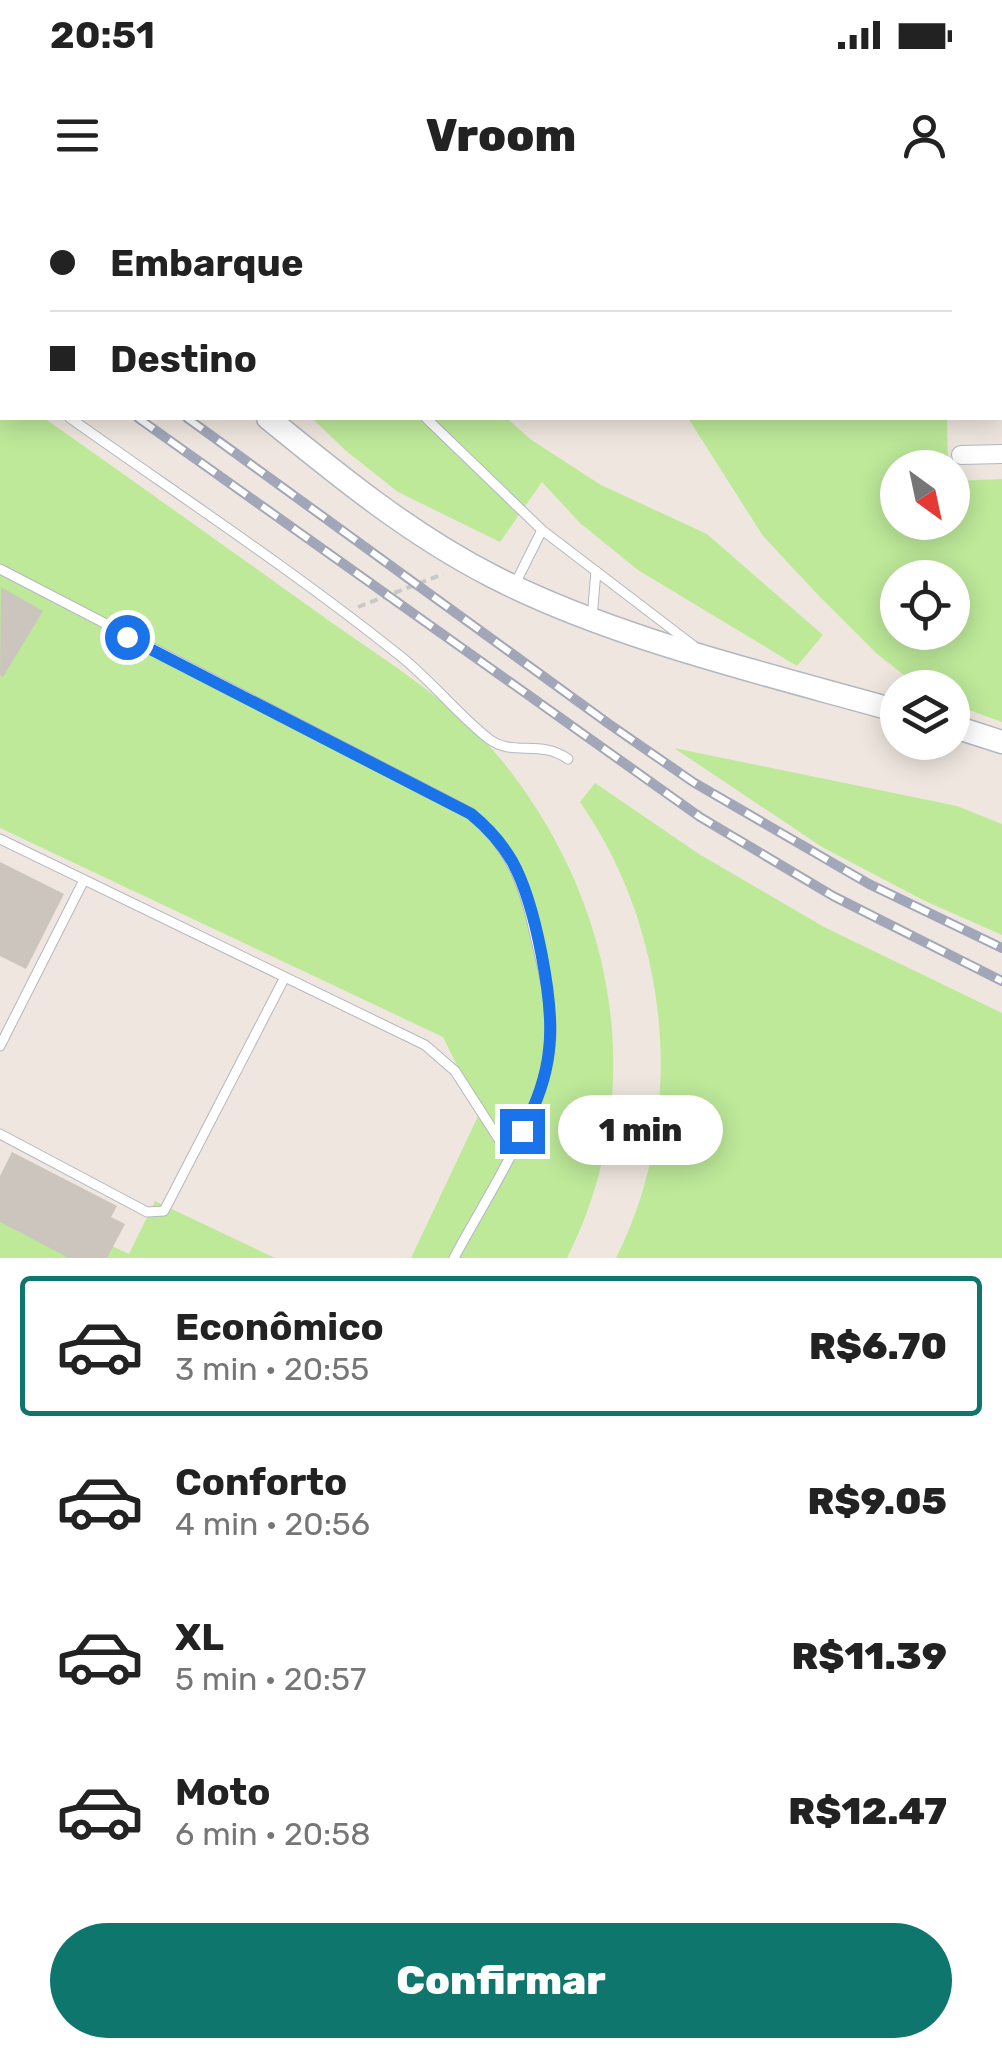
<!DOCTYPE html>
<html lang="pt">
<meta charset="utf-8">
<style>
body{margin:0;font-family:Rubik,sans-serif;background:#f2f2f2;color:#222;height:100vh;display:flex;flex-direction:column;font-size:38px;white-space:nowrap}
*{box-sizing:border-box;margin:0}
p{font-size:32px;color:#767676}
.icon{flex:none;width:55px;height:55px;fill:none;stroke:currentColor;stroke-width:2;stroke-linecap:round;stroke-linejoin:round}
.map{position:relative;height:1058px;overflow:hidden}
.sheet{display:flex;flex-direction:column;background:#fff;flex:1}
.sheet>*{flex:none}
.top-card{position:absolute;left:0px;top:0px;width:1002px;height:220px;box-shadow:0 5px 25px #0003;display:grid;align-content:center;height:220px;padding:0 50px;background:#fff}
.needle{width:65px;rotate:147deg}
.buttons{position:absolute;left:880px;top:250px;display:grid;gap:20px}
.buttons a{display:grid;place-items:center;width:90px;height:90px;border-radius:50%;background:#fff;box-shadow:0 5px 25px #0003;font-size:50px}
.end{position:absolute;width:45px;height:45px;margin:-22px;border:12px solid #1a73e8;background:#fff;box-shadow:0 0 0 5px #fff}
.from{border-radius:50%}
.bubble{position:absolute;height:70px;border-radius:35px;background:#fff;box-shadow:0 5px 25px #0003;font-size:32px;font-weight:800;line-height:70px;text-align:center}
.top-card b{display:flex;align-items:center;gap:35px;height:95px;font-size:38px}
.top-card b+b{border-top:2px solid #e0e0e0}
.top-card i{width:25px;height:25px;background:#222}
ul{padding:18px 0 0;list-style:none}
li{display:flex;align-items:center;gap:30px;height:140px;margin:0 20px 15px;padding:0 30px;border:5px solid transparent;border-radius:10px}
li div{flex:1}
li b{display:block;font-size:38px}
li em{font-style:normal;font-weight:800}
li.current{border-color:#0f766e}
li>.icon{width:90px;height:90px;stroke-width:1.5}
.button{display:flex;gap:20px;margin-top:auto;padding:20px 50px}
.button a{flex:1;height:115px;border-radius:60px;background:#0f766e;color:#fff;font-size:40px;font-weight:800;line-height:115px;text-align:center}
.status{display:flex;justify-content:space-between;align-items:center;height:70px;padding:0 50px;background:#fff;direction:ltr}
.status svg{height:28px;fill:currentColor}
header{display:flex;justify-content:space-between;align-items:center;height:130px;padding:0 50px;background:#fff;font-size:45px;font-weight:800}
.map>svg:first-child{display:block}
.green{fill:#bde999;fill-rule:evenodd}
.building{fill:#cbc5bd}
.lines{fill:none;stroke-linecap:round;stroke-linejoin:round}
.service-casing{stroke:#b3b7c1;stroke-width:11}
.minor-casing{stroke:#b3b7c1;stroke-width:20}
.tertiary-casing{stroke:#b3b7c1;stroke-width:25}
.path{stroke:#c8c8c8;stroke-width:4;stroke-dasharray:8 5;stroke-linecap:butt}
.service{stroke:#fff;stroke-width:9}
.minor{stroke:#fff;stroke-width:18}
.tertiary{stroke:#fff;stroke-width:22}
.rail-casing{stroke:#a1a7b9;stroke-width:10}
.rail{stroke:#fff;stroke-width:6;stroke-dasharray:19;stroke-linecap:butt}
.route{stroke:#1a73e8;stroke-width:12}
</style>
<div class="status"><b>20:51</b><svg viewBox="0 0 49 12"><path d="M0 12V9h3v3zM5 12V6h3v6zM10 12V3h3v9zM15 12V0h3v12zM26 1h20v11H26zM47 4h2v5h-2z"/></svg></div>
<header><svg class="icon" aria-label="menu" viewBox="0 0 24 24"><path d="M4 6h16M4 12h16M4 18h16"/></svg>Vroom<svg class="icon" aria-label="person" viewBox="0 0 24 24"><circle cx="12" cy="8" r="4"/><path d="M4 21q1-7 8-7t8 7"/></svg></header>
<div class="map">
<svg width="1002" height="1058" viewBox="0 0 1002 1058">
<rect width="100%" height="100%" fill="#efe7df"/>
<path class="green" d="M0,186L2,218H44C136,283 229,349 321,415C384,460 455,502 503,562C617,704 650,893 567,1058H411L480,912L443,837L0,628Z
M312,218H507L530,239L601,285L707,334L823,435L797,466L638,370L580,323L542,282L500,342L398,292L345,250Z
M688,218H947L948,267L898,268V322H952L953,281L1002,279V522L953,504L952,488L919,487L876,453L821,398L763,336ZM898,378H952V432H898Z
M674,548L957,606L1002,624V735L925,701L822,647Z
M595,583L699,654L824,727L1002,813V1058H616C688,916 671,732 580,602Z
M0,993L129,1054L155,1001L275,1058H0Z"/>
<path class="building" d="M1,387L43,411L3,477L0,475Z
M0,662L64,694L26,769L0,756Z
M12,952L117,1006L111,1017L125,1024L107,1058H69L0,1022V976Z"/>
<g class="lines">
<g class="service-casing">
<path id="service" d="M189,0L192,2
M0,167L2,169
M70,218C180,296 294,371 399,455C431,480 458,515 489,539C513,557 540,539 568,559
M426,218L542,330L515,384
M542,330L694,446
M0,369L471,613C509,646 524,683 534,731C542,766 552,801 551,836C547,910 488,993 454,1058
M592,418L596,371
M0,639L425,845L455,871L509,955
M0,846L84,680
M0,934L147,1012L164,1011L285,777"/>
</g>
<g class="minor-casing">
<path id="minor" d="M1000,65H1002
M961,255L1002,254"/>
</g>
<g class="tertiary-casing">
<path id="tertiary" d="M0,12L2,14
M268,218C339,276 410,334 492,376C612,438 767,474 898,511
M952,526L1002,542"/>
</g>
<path class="path" d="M358,407L443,374"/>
<use href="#service" class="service"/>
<use href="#minor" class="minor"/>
<use href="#tertiary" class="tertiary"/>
<g class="rail-casing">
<path id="rail" d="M0,83L2,85
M0,119L2,120
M138,218L700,617L833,696L1002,781
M187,218L609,524L693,582L869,684L1002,748"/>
</g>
<use href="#rail" class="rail"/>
</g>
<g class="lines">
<path class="route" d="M127,437L471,614C487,627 501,642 512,661C535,702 555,803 549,850C546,880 536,905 522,931"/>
</g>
</svg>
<div class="buttons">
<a><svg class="needle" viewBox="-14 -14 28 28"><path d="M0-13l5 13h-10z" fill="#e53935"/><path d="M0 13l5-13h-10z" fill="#767676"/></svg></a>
<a><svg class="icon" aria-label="locate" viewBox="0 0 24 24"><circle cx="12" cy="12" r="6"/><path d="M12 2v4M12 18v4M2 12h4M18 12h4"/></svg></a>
<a><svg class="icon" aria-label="layers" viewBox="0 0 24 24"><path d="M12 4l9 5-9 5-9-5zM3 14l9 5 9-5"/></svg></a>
</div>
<i class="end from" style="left:127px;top:437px"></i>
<i class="end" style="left:522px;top:931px"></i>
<div class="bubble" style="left:558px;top:895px;width:165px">1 min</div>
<div class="top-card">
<b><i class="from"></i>Embarque</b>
<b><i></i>Destino</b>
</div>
</div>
<section class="sheet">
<ul>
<li class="current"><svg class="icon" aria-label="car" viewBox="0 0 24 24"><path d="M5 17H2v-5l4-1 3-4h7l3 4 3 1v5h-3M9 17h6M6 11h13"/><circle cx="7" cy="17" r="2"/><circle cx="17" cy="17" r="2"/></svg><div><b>Econômico</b><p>3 min · 20:55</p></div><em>R$6.70</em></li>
<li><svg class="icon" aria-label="car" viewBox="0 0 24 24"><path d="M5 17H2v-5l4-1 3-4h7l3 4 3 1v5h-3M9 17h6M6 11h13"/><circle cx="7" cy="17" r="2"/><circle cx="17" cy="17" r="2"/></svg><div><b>Conforto</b><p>4 min · 20:56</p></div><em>R$9.05</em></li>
<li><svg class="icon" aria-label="car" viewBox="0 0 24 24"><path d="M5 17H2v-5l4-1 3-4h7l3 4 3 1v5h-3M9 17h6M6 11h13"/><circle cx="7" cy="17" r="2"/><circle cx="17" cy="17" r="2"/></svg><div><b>XL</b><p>5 min · 20:57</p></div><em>R$11.39</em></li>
<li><svg class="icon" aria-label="car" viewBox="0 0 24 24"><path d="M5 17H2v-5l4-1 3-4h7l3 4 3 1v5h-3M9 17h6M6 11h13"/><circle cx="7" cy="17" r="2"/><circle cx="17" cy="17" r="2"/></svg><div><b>Moto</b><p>6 min · 20:58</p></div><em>R$12.47</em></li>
</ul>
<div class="button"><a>Confirmar</a></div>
</section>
